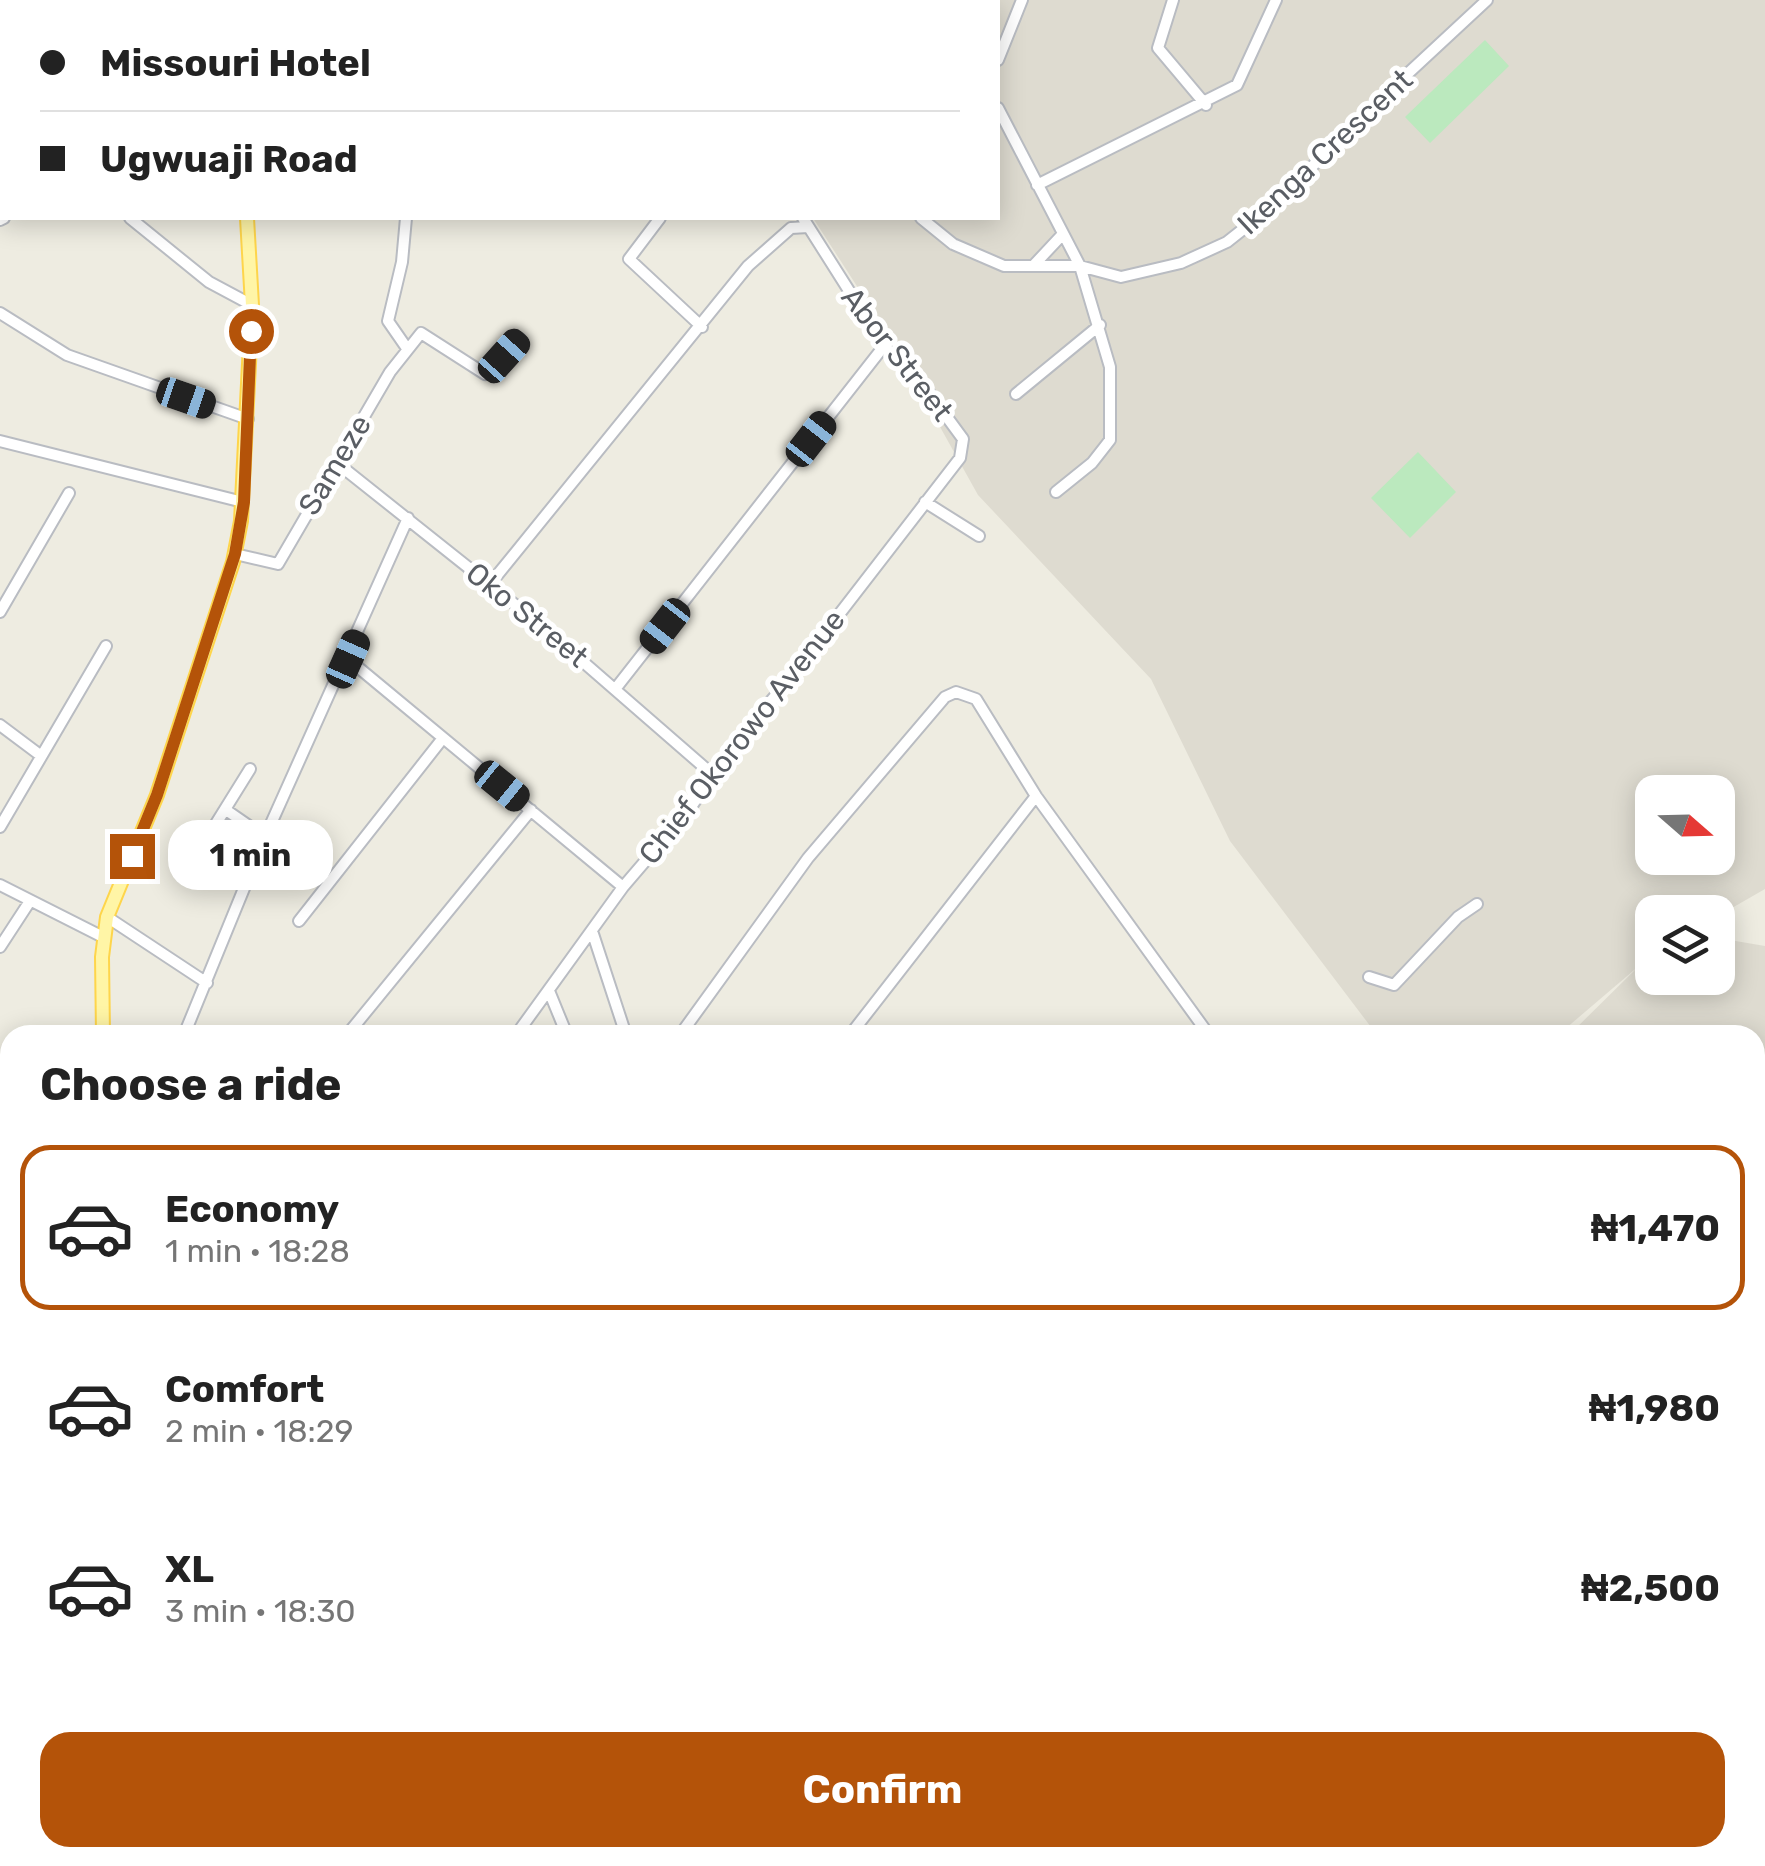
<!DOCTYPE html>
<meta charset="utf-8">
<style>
body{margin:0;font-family:Rubik,sans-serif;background:#f2f2f2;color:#222;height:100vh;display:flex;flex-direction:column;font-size:38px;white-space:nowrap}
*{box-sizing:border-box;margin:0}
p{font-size:32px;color:#767676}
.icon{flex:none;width:55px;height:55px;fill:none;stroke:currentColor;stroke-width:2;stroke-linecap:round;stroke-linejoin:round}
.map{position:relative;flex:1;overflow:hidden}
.sheet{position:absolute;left:0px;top:1025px;width:1765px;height:842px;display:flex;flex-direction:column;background:#fff;border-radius:30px 30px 0 0;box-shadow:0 5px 25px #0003}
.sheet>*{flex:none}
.banner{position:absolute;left:0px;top:0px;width:1000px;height:220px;box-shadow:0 5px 25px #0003;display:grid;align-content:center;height:220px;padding:0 40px;background:#fff}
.needle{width:65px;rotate:110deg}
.fabs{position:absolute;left:1635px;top:775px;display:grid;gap:20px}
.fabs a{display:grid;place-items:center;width:100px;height:100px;border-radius:20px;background:#fff;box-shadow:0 5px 25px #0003;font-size:50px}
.end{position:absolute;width:45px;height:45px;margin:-22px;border:12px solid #b45309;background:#fff;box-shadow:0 0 0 5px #fff}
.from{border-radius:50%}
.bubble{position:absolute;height:70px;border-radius:30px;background:#fff;box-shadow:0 5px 25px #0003;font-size:32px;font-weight:700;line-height:70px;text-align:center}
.car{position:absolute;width:30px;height:60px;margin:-30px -15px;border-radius:12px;box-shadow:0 0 8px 2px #0007;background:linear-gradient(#222 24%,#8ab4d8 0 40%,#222 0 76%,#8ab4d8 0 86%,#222 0)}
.banner b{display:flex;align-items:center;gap:35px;height:95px;font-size:38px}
.banner b+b{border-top:2px solid #e0e0e0}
.banner i{width:25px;height:25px;background:#222}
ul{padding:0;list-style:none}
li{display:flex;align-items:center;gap:30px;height:165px;margin:0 20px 15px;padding:0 20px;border:5px solid transparent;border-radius:30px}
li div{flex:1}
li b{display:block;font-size:38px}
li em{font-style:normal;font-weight:700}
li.selected{border-color:#b45309}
li>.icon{width:90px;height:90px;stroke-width:1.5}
h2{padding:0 40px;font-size:45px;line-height:120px}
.cta{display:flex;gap:20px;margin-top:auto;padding:20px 40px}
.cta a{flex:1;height:115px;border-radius:30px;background:#b45309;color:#fff;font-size:40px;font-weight:700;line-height:115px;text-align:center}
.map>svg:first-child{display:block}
.education{fill:#dedbd0;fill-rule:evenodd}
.green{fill:#bbe9be}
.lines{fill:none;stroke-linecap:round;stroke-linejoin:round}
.minor-casing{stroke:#b9bcc2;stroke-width:14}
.major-casing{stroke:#fed54b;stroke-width:16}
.minor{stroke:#fff;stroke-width:10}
.major{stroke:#fff5a6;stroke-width:12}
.route{stroke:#b45309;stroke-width:12}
.labels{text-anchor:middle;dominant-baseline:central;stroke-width:10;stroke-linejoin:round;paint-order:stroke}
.street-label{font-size:30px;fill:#5a5e64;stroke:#fff}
</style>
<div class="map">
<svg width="1765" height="1866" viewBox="0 0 1765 1866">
<rect width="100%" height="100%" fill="#eeece1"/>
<path class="education" d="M673,0H1765V889L1718,916V912H1652V978H1718V938L1765,946V1715L1755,1717V1035H1569L1640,965L1558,1035H1377L1230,841L1151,679L978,495L891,339L813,218H998V2ZM1652,792H1718V858H1652Z
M883,1858H1220L1189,1866H896Z"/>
<path class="green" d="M1485,40L1509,66L1430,143L1405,117Z
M1418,452L1456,492L1410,538L1371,498Z"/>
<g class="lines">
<g class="minor-casing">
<path id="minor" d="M100,0V2
M515,0L516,2
M1173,0L1158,48L1206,105
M696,2L701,0
M820,2L821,0
M998,60L1022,0
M998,108L1080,266L1110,367V440L1092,463L1056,492
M0,112L2,113
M1037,185L1237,85L1276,0
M130,218L209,282L252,305
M406,218L402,262L388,321L406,347
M660,218L629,259L702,327
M921,218L953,244L1004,266H1080L1121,277L1181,263L1227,242L1289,193L1333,143L1487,0
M0,220L4,218
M1033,266L1062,235
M0,313L67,355L248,419
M1016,394L1100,325
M0,441L243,502
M337,463L543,627L712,774
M925,502L979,536
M235,554L278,564L390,372L421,333L485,374L520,339
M490,584L748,266L791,228L808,227
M0,612L69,493
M348,659L623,887
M616,688L884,346
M0,725L40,755
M226,810L265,837
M0,827L106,646
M199,851L250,769
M0,885L103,937
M107,917L207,983
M299,921L443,738
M593,934L626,1035
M0,947L30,901
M1369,977L1394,985L1458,917L1477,904
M549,991L567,1035
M184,1035L265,837L408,518
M347,1035L531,810
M516,1035L623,887L689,810L732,746L783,687L960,458L963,439L916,375L884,346L803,218
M680,1035L808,858L945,697L956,692L976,699L1036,796L1209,1035
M850,1035L1036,796
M1755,1084L1765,1075
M0,1193L10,1158
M0,1207L10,1214
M0,1236H10
M1755,1324L1765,1342
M0,1388L10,1395
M0,1405L10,1411
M1755,1492L1765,1484
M1755,1506L1765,1498
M0,1568L10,1545
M0,1584L10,1592
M1755,1708L1765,1719
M1755,1727L1765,1725
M11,1858L39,1862L61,1858
M586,1858L599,1866
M609,1858L622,1866
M1627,1858L1632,1866
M1749,1858L1754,1866
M1334,1861L1340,1866
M387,1866L401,1858
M833,1866L849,1858
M937,1866L943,1858
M985,1866L1000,1858"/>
</g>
<g class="major-casing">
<path id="major" d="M230,0V2
M103,1035L102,957L107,917L157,795L233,562L241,521L252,305L247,218
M0,1339L10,1314"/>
</g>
<use href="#minor" class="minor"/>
<use href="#major" class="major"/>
</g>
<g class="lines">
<path class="route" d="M132,856L157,795L235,554L244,502L251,331"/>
</g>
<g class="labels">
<g class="street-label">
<text transform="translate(1325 152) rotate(-43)">Ikenga Crescent</text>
<text transform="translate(897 354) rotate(52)">Abor Street</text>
<text transform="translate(335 465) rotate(-59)">Sameze</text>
<text transform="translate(527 615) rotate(39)">Oko Street</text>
<text transform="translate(742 737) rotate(-52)">Chief Okorowo Avenue</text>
</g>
</g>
</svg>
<div class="fabs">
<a><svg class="needle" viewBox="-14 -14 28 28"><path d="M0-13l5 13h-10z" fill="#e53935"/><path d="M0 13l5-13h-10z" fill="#767676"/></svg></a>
<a><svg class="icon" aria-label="layers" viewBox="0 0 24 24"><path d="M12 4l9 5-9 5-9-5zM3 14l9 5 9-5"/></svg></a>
</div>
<i class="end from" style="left:251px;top:331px"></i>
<i class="end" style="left:132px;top:856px"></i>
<div class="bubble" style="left:168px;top:820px;width:165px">1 min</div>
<i class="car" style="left:504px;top:356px;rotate:42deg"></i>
<i class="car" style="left:186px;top:398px;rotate:109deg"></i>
<i class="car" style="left:811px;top:439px;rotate:38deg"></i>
<i class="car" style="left:665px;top:626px;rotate:218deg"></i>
<i class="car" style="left:348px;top:659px;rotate:24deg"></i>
<i class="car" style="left:502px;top:786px;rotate:129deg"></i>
<div class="banner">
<b><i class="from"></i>Missouri Hotel</b>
<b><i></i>Ugwuaji Road</b>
</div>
<section class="sheet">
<h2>Choose a ride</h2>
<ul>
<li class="selected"><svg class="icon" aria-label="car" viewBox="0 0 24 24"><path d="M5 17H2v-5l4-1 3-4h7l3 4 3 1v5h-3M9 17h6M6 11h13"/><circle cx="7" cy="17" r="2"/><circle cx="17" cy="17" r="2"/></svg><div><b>Economy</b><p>1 min · 18:28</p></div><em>₦1,470</em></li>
<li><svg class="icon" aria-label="car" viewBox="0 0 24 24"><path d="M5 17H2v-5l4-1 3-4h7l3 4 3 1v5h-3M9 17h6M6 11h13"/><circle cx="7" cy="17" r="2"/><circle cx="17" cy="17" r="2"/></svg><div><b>Comfort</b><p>2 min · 18:29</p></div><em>₦1,980</em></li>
<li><svg class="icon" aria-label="car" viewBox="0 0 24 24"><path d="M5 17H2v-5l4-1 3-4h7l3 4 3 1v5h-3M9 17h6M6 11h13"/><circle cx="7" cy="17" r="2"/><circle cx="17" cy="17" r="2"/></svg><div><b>XL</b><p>3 min · 18:30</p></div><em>₦2,500</em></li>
</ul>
<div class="cta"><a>Confirm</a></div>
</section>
</div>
